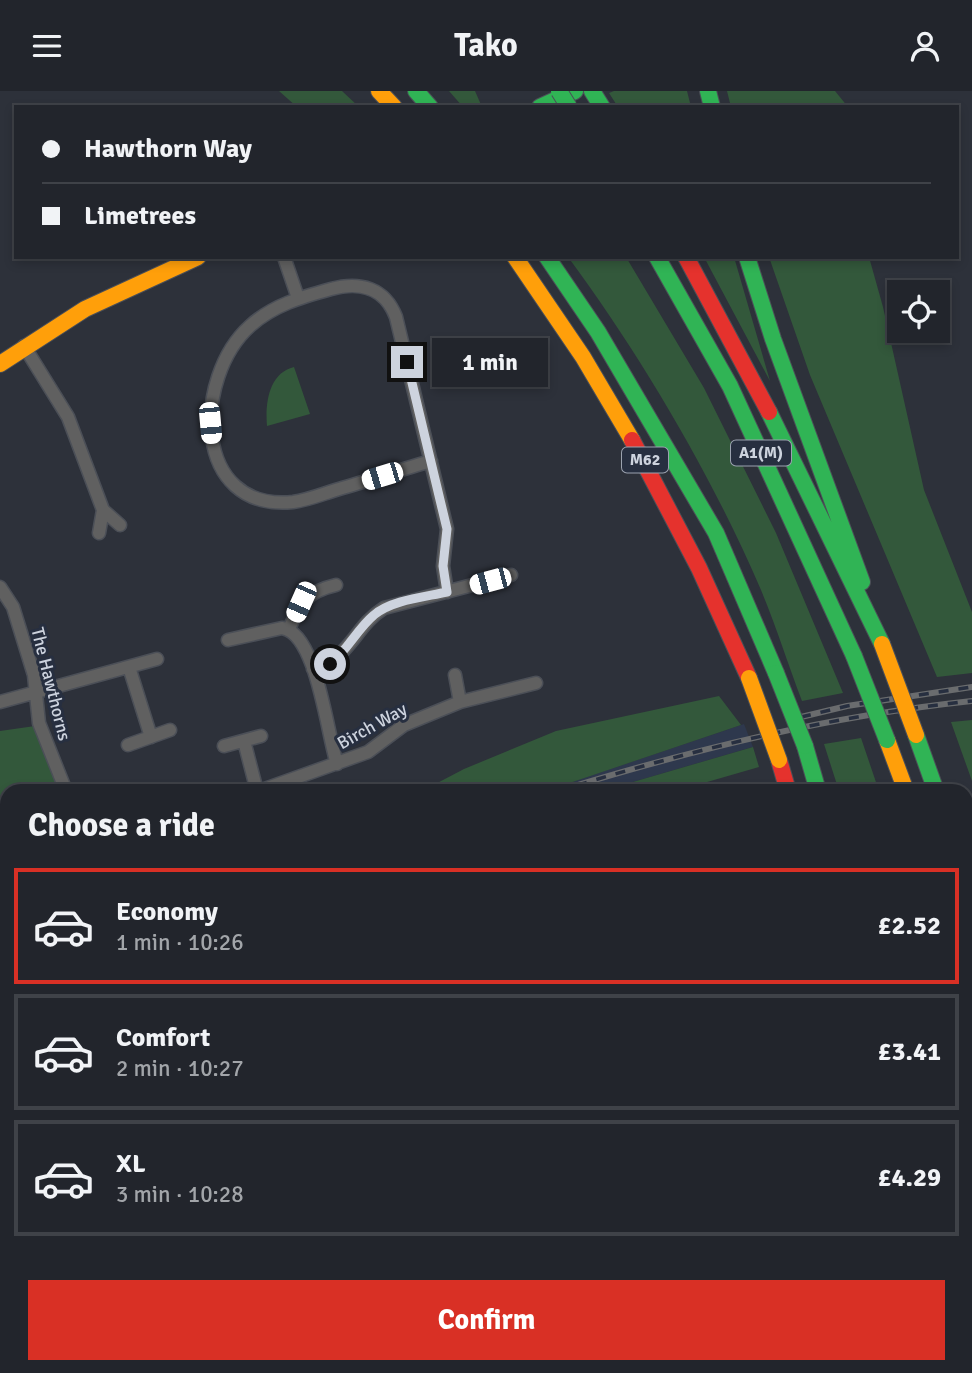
<!DOCTYPE html>
<meta charset="utf-8">
<style>
body{margin:0;font-family:Signika,sans-serif;background:#2e3138;color:#f1f3f6;height:100vh;display:flex;flex-direction:column;font-size:26px;white-space:nowrap}
*{box-sizing:border-box;margin:0}
p{font-size:23px;color:#a2a5a9}
.icon{flex:none;width:38px;height:38px;fill:none;stroke:currentColor;stroke-width:2;stroke-linecap:round;stroke-linejoin:round}
.map{position:relative;flex:1;overflow:hidden}
.side{position:absolute;left:0px;top:693px;width:973px;height:590px;display:flex;flex-direction:column;background:#22252c;border-radius:21px 21px 0 0;box-shadow:0 4px 10px #0003,0 0 0 2px #3f4248}
.side>*{flex:none}
.banner{position:absolute;left:14px;top:14px;width:945px;height:154px;border-radius:0px;box-shadow:0 4px 10px #0003,0 0 0 2px #3f4248;display:grid;align-content:center;height:154px;padding:0 28px;background:#22252c}
.tools{position:absolute;left:887px;top:189px;display:grid;gap:14px}
.tools a{display:grid;place-items:center;width:63px;height:63px;border-radius:0px;background:#22252c;box-shadow:0 4px 10px #0003,0 0 0 2px #3f4248;font-size:35px}
.end{position:absolute;width:32px;height:32px;margin:-16px;border:9px solid #cdd3de;background:#111;box-shadow:0 0 0 4px #111}
.from{border-radius:50%}
.bubble{position:absolute;height:49px;border-radius:0px;background:#22252c;box-shadow:0 4px 10px #0003,0 0 0 2px #3f4248;font-size:23px;font-weight:700;line-height:49px;text-align:center}
.car{position:absolute;width:21px;height:42px;margin:-21px -10px;border-radius:9px;box-shadow:0 0 5px 2px #0007;background:linear-gradient(#fff 24%,#345 0 40%,#fff 0 76%,#345 0 86%,#fff 0)}
.banner b{display:flex;align-items:center;gap:24px;height:66px;font-size:26px}
.banner b+b{border-top:2px solid #3f4248}
.banner i{width:18px;height:18px;background:#f1f3f6}
ul{padding:0;list-style:none}
li{display:flex;align-items:center;gap:21px;height:116px;margin:0 14px 10px;padding:0 14px;border:4px solid #3f4248;border-radius:0px}
li div{flex:1}
li b{display:block;font-size:26px}
li em{font-style:normal;font-weight:700}
li.on{border-color:#d93025}
li>.icon{width:63px;height:63px;stroke-width:1.5}
h2{padding:0 28px;font-size:32px;line-height:84px}
.cta{display:flex;gap:14px;margin-top:auto;padding:14px 28px}
.cta a{flex:1;height:80px;border-radius:0px;background:#d93025;color:#fff;font-size:28px;font-weight:700;line-height:80px;text-align:center}
header{display:flex;justify-content:space-between;align-items:center;height:91px;padding:0 28px;background:#22252c;font-size:32px;font-weight:700}
.map>svg:first-child{display:block}
.built{fill:#2e384d}
.green{fill:#33583b}
.lines{fill:none;stroke-linecap:round;stroke-linejoin:round}
.street-casing{stroke:#4b4f57;stroke-width:15}
.fast-casing{stroke:#4b4f57;stroke-width:18}
.slow-casing{stroke:#4b4f57;stroke-width:18}
.jam-casing{stroke:#4b4f57;stroke-width:18}
.street{stroke:#606060;stroke-width:12}
.fast{stroke:#30b455;stroke-width:16}
.slow{stroke:#ff9f0a;stroke-width:16}
.jam{stroke:#e5322d;stroke-width:16}
.rail-casing{stroke:#6a6c6e;stroke-width:6}
.rail{stroke:#272f40;stroke-width:3.5;stroke-dasharray:10;stroke-linecap:butt}
.fast-bridge-casing{stroke:#4b4f57;stroke-width:18;stroke-linecap:butt}
.slow-bridge-casing{stroke:#4b4f57;stroke-width:18;stroke-linecap:butt}
.fast-bridge{stroke:#30b455;stroke-width:16}
.slow-bridge{stroke:#ff9f0a;stroke-width:16}
.route{stroke:#cdd3de;stroke-width:9}
.labels{text-anchor:middle;dominant-baseline:central;stroke-width:6;stroke-linejoin:round;paint-order:stroke}
.shield{fill:#272f40;stroke:#9ba2af;stroke-width:2}
.shield-label{font-size:16px;font-weight:bold;fill:#cdd3de}
.street-label{font-size:18px;fill:#cdd3de;stroke:#272f40}
</style>
<header><svg class="icon" aria-label="menu" viewBox="0 0 24 24"><path d="M4 6h16M4 12h16M4 18h16"/></svg>Tako<svg class="icon" aria-label="person" viewBox="0 0 24 24"><circle cx="12" cy="8" r="4"/><path d="M4 21q1-7 8-7t8 7"/></svg></header>
<div class="map">
<svg width="972" height="1282" viewBox="0 0 972 1282">
<rect width="100%" height="100%" fill="#2d313a"/>
<path class="built" d="M744,633L753,656L602,700H545Z"/>
<path class="green" d="M279,0H342L359,16H297Z
M449,0H475L482,16H463Z
M614,0H687L691,16H618L609,2Z
M727,0H835L848,16H731Z
M568,166H626L704,297L776,442L843,602L802,610C788,573 776,535 761,499C712,385 642,266 568,166Z
M704,166H734L770,290Z
M769,166H869L883,216L924,399L972,521V582L937,586L810,284Z
M294,276L310,323L267,335C265,312 269,282 294,276Z
M719,605L741,634L546,700H422L464,678L556,640Z
M972,629V690L951,631Z
M35,635L59,700H7V761L0,752V640Z
M861,647L879,700H839L824,653Z
M753,656L759,676L676,700H602Z
M966,950L972,972V1093L966,1095Z
M972,1116V1282H950V1276H966V1117Z
M353,1276H531L532,1282H353Z
M576,1276H654L655,1282H576Z"/>
<g class="lines">
<g class="street-casing">
<path id="street" d="M284,166L298,207
M24,255L68,326L103,419L120,434
M431,370C400,379 370,389 339,398C325,402 309,409 293,411C191,421 193,286 250,235C273,214 302,206 331,198C360,190 385,197 396,226L447,438L443,475L447,501
M99,442L103,419
M0,496L13,516L34,584L39,632L66,700
M289,538C300,512 306,501 336,494
M228,549L282,537C317,542 327,643 337,673
M129,576L151,646
M313,578C351,567 354,536 384,517L511,484
M455,584L460,611
M0,611L157,568
M244,650L257,700
M128,654L170,639
M224,655L261,645
M259,700L368,661L404,634L460,611L536,592
M0,763L7,772
M0,824L7,821
M966,1105L972,1103
M20,1282L24,1276"/>
</g>
<g class="fast-casing">
<path id="fast" d="M416,0L430,16
M592,0L602,16
M708,0L712,16
M540,16L575,0
M547,166L598,241L716,442L776,582
M657,166L730,295L854,565
M747,166L773,248L862,491
M769,321L882,553
M916,644L936,700
M805,655L818,700
M966,788L972,808
M926,1276L927,1282"/>
</g>
<g class="slow-casing">
<path id="slow" d="M379,0L394,16
M515,166L583,266L632,349
M0,273L85,218L198,166
M887,649L906,700
M966,882L972,903"/>
</g>
<g class="jam-casing">
<path id="jam" d="M686,166L769,321
M632,349L699,477L749,587
M779,669L788,700
M898,1276L899,1282"/>
</g>
<use href="#street" class="street"/>
<use href="#fast" class="fast"/>
<use href="#slow" class="slow"/>
<use href="#jam" class="jam"/>
<g class="rail-casing">
<path id="rail" d="M801,626L847,615L972,596
M558,700C695,658 829,625 972,610
M0,919L7,916"/>
</g>
<use href="#rail" class="rail"/>
<g class="fast-bridge-casing">
<path id="fast-bridge" d="M559,0L569,16
M854,565L887,649
M776,582L805,655"/>
</g>
<g class="slow-bridge-casing">
<path id="slow-bridge" d="M882,553L916,644
M749,587L779,669"/>
</g>
<use href="#fast-bridge" class="fast-bridge"/>
<use href="#slow-bridge" class="slow-bridge"/>
</g>
<g class="lines">
<path class="route" d="M330,573C348,559 357,538 374,524C391,509 425,506 447,501L443,475L447,438L407,271"/>
</g>
<g class="labels">
<g class="shield">
<rect x="731" y="349.5" width="60" height="25" rx="5"/>
<rect x="622" y="356.5" width="46" height="25" rx="5"/>
</g>
<g class="shield-label">
<text x="761" y="362">A1(M)</text>
<text x="645" y="369">M62</text>
</g>
<g class="street-label">
<text transform="translate(51 593) rotate(76)">The Hawthorns</text>
<text transform="translate(372 635) rotate(-29)">Birch Way</text>
</g>
</g>
</svg>
<div class="tools">
<a><svg class="icon" aria-label="locate" viewBox="0 0 24 24"><circle cx="12" cy="12" r="6"/><path d="M12 2v4M12 18v4M2 12h4M18 12h4"/></svg></a>
</div>
<i class="end from" style="left:330px;top:573px"></i>
<i class="end" style="left:407px;top:271px"></i>
<div class="bubble" style="left:432px;top:247px;width:116px">1 min</div>
<i class="car" style="left:210px;top:332px;rotate:175deg"></i>
<i class="car" style="left:382px;top:385px;rotate:253deg"></i>
<i class="car" style="left:490px;top:490px;rotate:255deg"></i>
<i class="car" style="left:301px;top:511px;rotate:204deg"></i>
<div class="banner">
<b><i class="from"></i>Hawthorn Way</b>
<b><i></i>Limetrees</b>
</div>
<section class="side">
<h2>Choose a ride</h2>
<ul>
<li class="on"><svg class="icon" aria-label="car" viewBox="0 0 24 24"><path d="M5 17H2v-5l4-1 3-4h7l3 4 3 1v5h-3M9 17h6M6 11h13"/><circle cx="7" cy="17" r="2"/><circle cx="17" cy="17" r="2"/></svg><div><b>Economy</b><p>1 min · 10:26</p></div><em>£2.52</em></li>
<li><svg class="icon" aria-label="car" viewBox="0 0 24 24"><path d="M5 17H2v-5l4-1 3-4h7l3 4 3 1v5h-3M9 17h6M6 11h13"/><circle cx="7" cy="17" r="2"/><circle cx="17" cy="17" r="2"/></svg><div><b>Comfort</b><p>2 min · 10:27</p></div><em>£3.41</em></li>
<li><svg class="icon" aria-label="car" viewBox="0 0 24 24"><path d="M5 17H2v-5l4-1 3-4h7l3 4 3 1v5h-3M9 17h6M6 11h13"/><circle cx="7" cy="17" r="2"/><circle cx="17" cy="17" r="2"/></svg><div><b>XL</b><p>3 min · 10:28</p></div><em>£4.29</em></li>
</ul>
<div class="cta"><a>Confirm</a></div>
</section>
</div>
